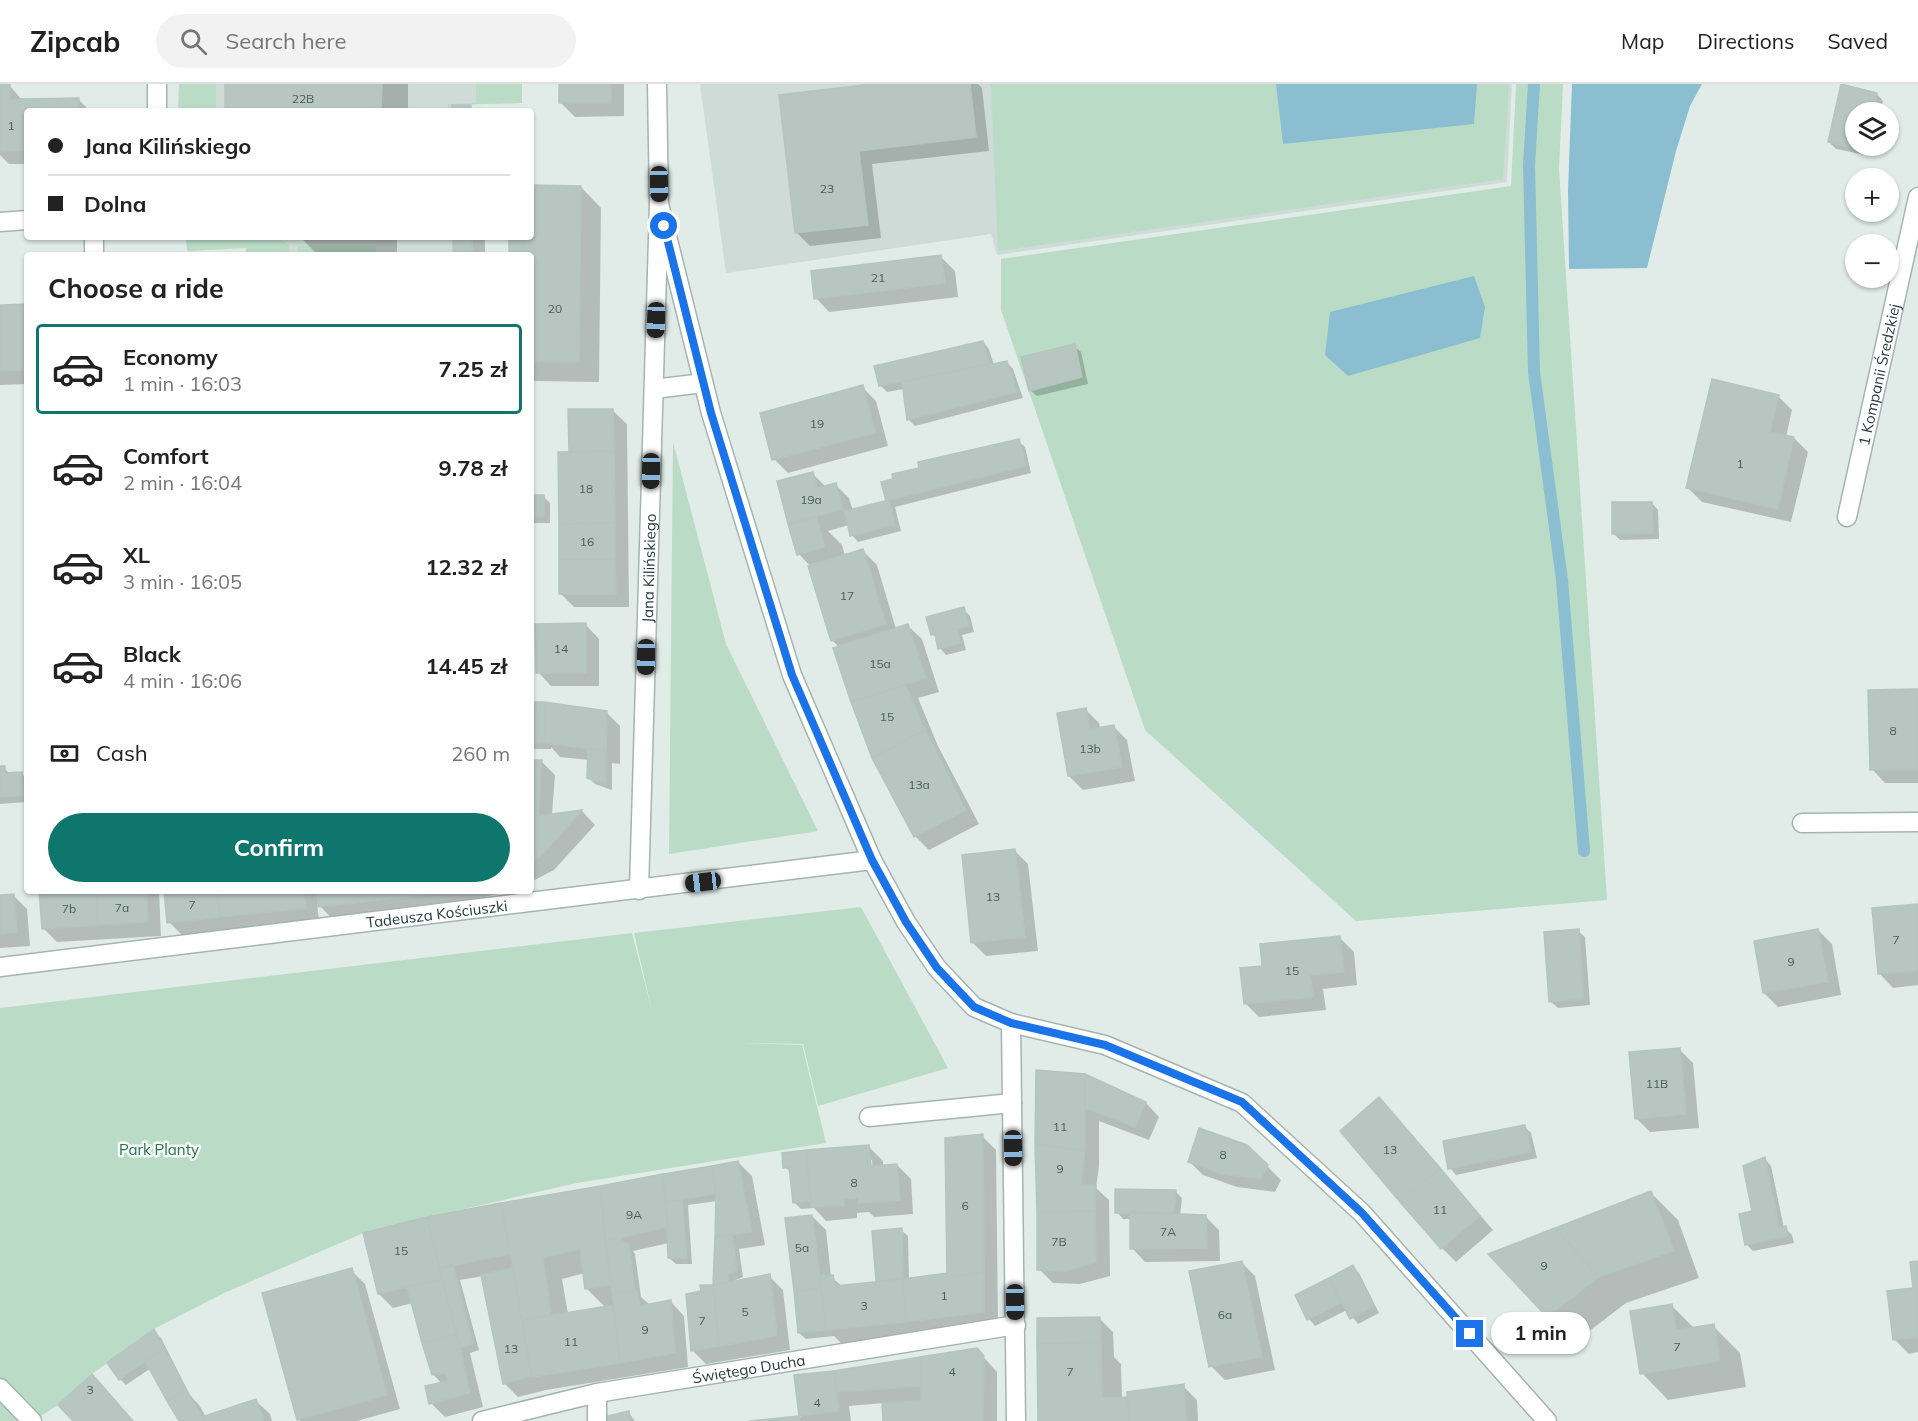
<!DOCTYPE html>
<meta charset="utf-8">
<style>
body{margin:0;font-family:Mulish,sans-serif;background:#f2f2f2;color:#222;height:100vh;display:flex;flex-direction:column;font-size:22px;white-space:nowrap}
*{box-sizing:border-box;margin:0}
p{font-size:20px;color:#767676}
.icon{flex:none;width:33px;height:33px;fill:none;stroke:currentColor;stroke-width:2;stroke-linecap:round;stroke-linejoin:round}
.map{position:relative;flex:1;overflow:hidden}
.drawer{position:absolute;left:24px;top:168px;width:510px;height:642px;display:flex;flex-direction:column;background:#fff;border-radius:6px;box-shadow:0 2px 4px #0004}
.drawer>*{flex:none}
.hud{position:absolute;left:24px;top:24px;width:510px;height:132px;border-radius:6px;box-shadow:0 2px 4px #0004;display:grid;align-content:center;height:132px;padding:0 24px;background:#fff}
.tools{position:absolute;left:1845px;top:18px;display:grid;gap:12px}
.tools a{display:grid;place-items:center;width:54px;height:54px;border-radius:50%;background:#fff;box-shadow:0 2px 4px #0004;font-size:30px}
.end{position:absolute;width:27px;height:27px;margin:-14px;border:8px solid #1a73e8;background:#fff;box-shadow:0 0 0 3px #fff}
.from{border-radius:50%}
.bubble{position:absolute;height:42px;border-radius:21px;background:#fff;box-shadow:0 2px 4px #0004;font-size:20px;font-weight:700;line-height:42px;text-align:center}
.car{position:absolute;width:18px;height:36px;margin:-18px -9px;border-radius:8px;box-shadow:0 0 4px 2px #0007;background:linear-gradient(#222 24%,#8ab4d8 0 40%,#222 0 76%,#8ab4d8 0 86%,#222 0)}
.hud b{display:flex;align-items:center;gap:21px;height:57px;font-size:22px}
.hud b+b{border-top:2px solid #e0e0e0}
.hud i{width:15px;height:15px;background:#222}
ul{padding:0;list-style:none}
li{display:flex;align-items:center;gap:18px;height:90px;margin:0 12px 9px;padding:0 12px;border:3px solid transparent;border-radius:6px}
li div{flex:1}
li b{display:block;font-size:22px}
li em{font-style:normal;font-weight:700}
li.active{border-color:#0f766e}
li>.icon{width:54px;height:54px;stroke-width:1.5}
h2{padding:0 24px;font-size:27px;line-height:72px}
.pay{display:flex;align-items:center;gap:15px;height:66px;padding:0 24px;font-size:22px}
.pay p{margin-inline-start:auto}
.primary-button{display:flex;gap:12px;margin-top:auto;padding:12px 24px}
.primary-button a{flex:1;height:69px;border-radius:36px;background:#0f766e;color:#fff;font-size:24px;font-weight:700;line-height:69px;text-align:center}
header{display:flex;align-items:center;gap:36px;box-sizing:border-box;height:84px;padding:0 30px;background:#fff;border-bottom:2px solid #e0e0e0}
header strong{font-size:28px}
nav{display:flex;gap:33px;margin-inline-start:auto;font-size:21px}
.search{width:420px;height:54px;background:#f2f2f2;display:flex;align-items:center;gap:15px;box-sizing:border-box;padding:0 21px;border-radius:33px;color:#767676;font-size:22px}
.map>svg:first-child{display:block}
.built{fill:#cfdbd7}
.green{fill:#badcc7}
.water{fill:#8abed0}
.shadow{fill:#0003;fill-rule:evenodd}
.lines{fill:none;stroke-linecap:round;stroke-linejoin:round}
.stream{stroke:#8abed0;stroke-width:12}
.building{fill:#b7c6c1;stroke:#b4c5c0;stroke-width:1.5}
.lane-casing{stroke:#a4b4b0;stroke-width:21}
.street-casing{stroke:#a4b4b0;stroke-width:21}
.lane{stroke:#fff;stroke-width:18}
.street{stroke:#fff;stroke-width:18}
.route{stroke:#1a73e8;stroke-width:8}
.labels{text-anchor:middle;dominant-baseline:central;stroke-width:5;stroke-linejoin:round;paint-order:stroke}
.number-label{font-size:12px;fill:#475e5a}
.street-label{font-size:15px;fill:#223c38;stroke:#f2f8f6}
.park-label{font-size:15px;fill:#2c724f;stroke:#f2f8f6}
</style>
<header>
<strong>Zipcab</strong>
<div class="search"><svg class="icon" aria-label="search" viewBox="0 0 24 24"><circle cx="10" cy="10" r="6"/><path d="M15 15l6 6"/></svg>Search here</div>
<nav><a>Map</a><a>Directions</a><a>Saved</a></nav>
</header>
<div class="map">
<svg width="1918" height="1337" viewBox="0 0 1918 1337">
<rect width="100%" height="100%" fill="#e1ece8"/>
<path class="built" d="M189,0H522V19L453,21L452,27H189Z
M700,0H1512L1507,98L997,171L991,150L726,189Z
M189,153H453V171H246V164L189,167Z"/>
<path class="green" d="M179,0H216V27H178Z
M476,0H522V19L453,21L452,27H448V20L476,19Z
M989,0H1509L1503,95L998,167L991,4Z
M1516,0H1563L1559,85L1607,816L1356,837L1145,646L1001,226V175L1511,102Z
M186,153H278L289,161V171H246V164L187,167Z
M298,162H376V171H298Z
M673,358L726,560L818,747L669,770Z
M861,823L948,984L818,1022L803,960L743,959L802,961L826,1059L577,1099L368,1147L224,1209L154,1245L92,1290L58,1321L33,1337H0V924L632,849L652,927L634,849Z"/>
<path class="water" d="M1276,0H1477L1474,40L1283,60Z
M1572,0H1702L1690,22L1676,67L1647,184L1569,185L1568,106Z
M1474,192L1485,223L1480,254L1348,292L1325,271L1330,228Z"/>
<path class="shadow" d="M227,0H408V27H226Z
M561,0H624V32L575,33L561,19Z
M885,0H978L982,4L989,67L872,80L881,154L810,162L797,149Z
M0,1H9L23,17L78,15L90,27H27V80H9L0,71Z
M1842,2L1877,10L1883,17L1881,28H1856V62H1873L1871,72L1836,65L1829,58Z
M531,103H581L601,124L599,298L531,297V171H510V153H531Z
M300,153H397V171H318Z
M455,153H485V171H455Z
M941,173L955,187L958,213L829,228L816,214Z
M27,221V300L0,301V222Z
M983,258L989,265L994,281L1007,278L1013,285L1023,314L915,342L908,335L904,305L887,308L880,301Z
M1074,262L1081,268L1088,300L1037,312L1030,306Z
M862,303L876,317L888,362L788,389L774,375Z
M1778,312L1792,326L1786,353L1794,354L1808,368L1791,438L1702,418L1688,404Z
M613,327L627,340L629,523H574L561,510L570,369Z
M1018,357L1025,363L1031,389L895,423L901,447L858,458L852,451L849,441L828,447L842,461L845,472L863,467L877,481L896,545L908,542L922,555L939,608L918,614L938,662L979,740L929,766L915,752L873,673L852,617L839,563L832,556L811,483L799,470L778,398L812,389L826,403L835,400L849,414L853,427L888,418L883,399Z
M531,413H544L550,419V439H531Z
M1652,419L1658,426L1659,455L1620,456L1613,449Z
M963,525L970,532L974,548L962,551L966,566L946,571L940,564L938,555L932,550Z
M586,541L599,555V602H551L538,588Z
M1918,607V699H1885L1872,685Z
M531,620L606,628L620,642V680L612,679V706L595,700L588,693L589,676L560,673L551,663V665H531Z
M1085,625L1099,639L1100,645L1113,642L1127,656L1135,697L1083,706L1069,692Z
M541,677L555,691L552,731L582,727L595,741L554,786L531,798V678Z
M0,684H4L11,691L22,690L27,695V718L0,720Z
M1014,766L1028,780L1038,867L986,872L973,859Z
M41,807H159L161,852L57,858L43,844Z
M165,807H513L340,843L317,819L319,837L183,852L169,838Z
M13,811L27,825L30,862L0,864V812Z
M1918,821V901L1893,904L1880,890Z
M1818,846L1832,860L1841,911L1778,923L1764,909Z
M1578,847L1585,853L1590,921L1558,924L1551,918Z
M1340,854L1354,868L1357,901L1323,905L1326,926L1259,933L1245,919L1264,883Z
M1679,965L1693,979L1699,1044L1650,1048L1636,1034Z
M1038,987L1146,1019L1159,1033L1149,1056L1099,1037V1082L1096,1104L1109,1116L1110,1192L1080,1200L1053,1199L1039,1185Z
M1379,1015L1493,1146L1456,1178L1442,1164Z
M1524,1042L1531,1049L1537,1074L1456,1091L1450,1084Z
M982,1052L996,1066L998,1241L841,1259L834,1252L806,1255L799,1249L812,1132L826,1146L831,1193L843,1203L880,1198L878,1196L901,1146L908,1152L909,1195L949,1190ZM828,1201L829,1204L805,1207V1204Z
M869,1063L883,1077V1083L897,1081L911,1095L913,1130L874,1133L869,1128L857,1129V1134L826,1137L814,1124L801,1125L794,1118L791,1089L785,1083ZM869,1076H872L873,1089Z
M1765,1075L1771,1082L1784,1144H1785L1792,1151L1794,1159L1753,1167L1747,1161Z
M1189,1077L1267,1082L1281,1096L1275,1108L1237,1103L1203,1091Z
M738,1078L752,1092L765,1161L739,1165L743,1193L733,1197L769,1192L783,1206L790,1266L706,1280L692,1266L702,1209L714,1202L717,1117L688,1121L692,1180H676L669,1174V1159L633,1167L635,1170L641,1213L650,1221L671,1218L684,1232L688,1283L546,1306L518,1313L505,1300L483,1192L460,1196L479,1266L470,1269L483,1323L445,1333L431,1319L442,1300L433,1290L413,1219L393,1224L379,1210L427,1135ZM585,1189L586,1204L606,1224L568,1230L562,1195Z
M1175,1107L1182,1114L1180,1132H1205L1219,1146L1220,1177L1145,1178L1132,1164L1131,1135H1123L1117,1128Z
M1651,1109L1678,1136L1699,1194L1626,1219L1575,1258L1548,1232Z
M1241,1178L1255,1192L1275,1286L1225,1296L1211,1282Z
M1918,1178V1268L1909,1270L1895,1256L1914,1205Z
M1353,1183L1359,1189L1379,1229L1358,1240L1347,1226L1315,1242L1309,1235L1297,1212Z
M351,1186L365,1200L400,1325L357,1337H300L264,1210Z
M1672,1222L1695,1245L1713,1242L1740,1269L1746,1303L1668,1316L1642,1289Z
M1099,1234L1113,1248L1114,1273L1121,1280L1122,1315L1183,1302L1197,1316L1198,1337H1040Z
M154,1247L161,1254L190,1311L199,1321L206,1333L256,1317L270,1330L272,1337H181L151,1284L126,1301L120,1295Z
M977,1266L997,1288V1337H884V1319L849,1322L851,1337H762L801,1333L796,1292Z
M629,1329L635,1337H605Z"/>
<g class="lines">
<path class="stream" d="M1534,0L1529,81L1534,288L1562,496L1584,767"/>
</g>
<path class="building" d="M0,0H10V16L21,15L23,66L0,67Z
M225,0H382L381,27H225Z
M559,0H611V19H559Z
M872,0H970L976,53L859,67L868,141L795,149L779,11Z
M1841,0L1877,9L1873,28H1856V62H1866L1864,67L1828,58Z
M79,14V27H27V66H23L21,15Z
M452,21H471V27H452Z
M531,101L581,102L579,278L531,277V171H509V153H531Z
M453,153H472V171H453Z
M941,171L945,199L814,215L811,187Z
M27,220V286L0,287V221Z
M983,257L989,280L879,302L874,282Z
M1075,260L1082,293L1029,307L1021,273Z
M1007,277L1017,308L907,336L902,298Z
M1712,295L1779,311L1770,348L1794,353L1778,425L1686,404Z
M863,301L875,349L772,376L760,329Z
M568,325H613L614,367L569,368Z
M1019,355L1026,382L886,417L881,398L893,395L892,390L919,384L918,378Z
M614,367L615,439L559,440L558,368Z
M813,388L817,404L836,399L843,425L788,440L777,397Z
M531,411H544V433H531Z
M889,416L895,441L850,452L845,427Z
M1612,418H1652L1653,449L1612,450Z
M816,433L825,463L797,471L788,440Z
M615,439V475L559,476V440Z
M863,465L886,540L831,557L808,482Z
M615,475L616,510H559V476Z
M964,523L969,542L956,545L961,559L938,565L935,550L931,551L926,533Z
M586,539V589H536L535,540Z
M908,540L926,594L851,618L833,564Z
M906,601L925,646L872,674L851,618Z
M1918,605V685L1870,686L1868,606Z
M531,618H544L545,659H531Z
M544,618L607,627L606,667L545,659Z
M1086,624L1090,645L1114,641L1122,683L1068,692L1057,629Z
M925,646L966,726L914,753L872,674Z
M588,664L606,667V701L587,694Z
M531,676H542L538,732L531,733Z
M0,682H5V689L22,688L24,711L0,713Z
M582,726L540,773L531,778V733Z
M1015,765L1025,853L971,859L962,771Z
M39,807H96L98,841L42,845Z
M96,807H146L148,838L98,841Z
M164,807H217L220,833L167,839Z
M217,807H304L306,824L220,833Z
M317,807H423L424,811L318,823Z
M14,810L17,848L0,850V811Z
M1918,820V887L1878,890L1872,824Z
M1579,845L1584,915L1549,918L1544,848Z
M1818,845L1828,898L1763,909L1754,857Z
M1340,852L1344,888L1310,891L1313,913L1244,920L1240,884L1262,882L1260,860Z
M1680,964L1686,1030L1635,1035L1629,968Z
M1036,986L1085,990V1067L1035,1060Z
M1085,990L1146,1018L1135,1043L1085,1024Z
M1379,1013L1440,1084L1400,1118L1340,1047Z
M1525,1041L1531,1068L1448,1085L1443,1057Z
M1199,1044L1247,1061L1268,1081L1261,1095L1222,1090L1188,1078Z
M983,1050L984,1188L947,1193L945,1054Z
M1035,1060L1085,1067L1081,1101H1096L1095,1127L1037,1128Z
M869,1061L871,1082L897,1080L900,1116L858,1119V1114L844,1115V1121L811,1123L806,1066Z
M806,1066L811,1117L793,1119L789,1083L783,1084L782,1069Z
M1765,1073L1779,1144L1786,1142L1788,1152L1745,1161L1739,1130L1752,1127L1743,1082Z
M738,1077L752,1148L715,1153L716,1110L711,1082Z
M711,1082L716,1110L666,1118L663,1090Z
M1440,1084L1480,1132L1441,1165L1400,1118Z
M663,1090L667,1143L605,1157L600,1102Z
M600,1102L611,1201L585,1205L580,1165L543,1174L551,1231L522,1236L501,1119Z
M1115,1105L1176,1106L1174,1130L1115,1129Z
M1651,1107L1674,1167L1599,1193L1555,1144Z
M682,1115L687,1174H668L666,1118Z
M501,1119L510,1170L440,1184L427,1133Z
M1095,1127L1096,1178L1065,1187L1037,1186V1128Z
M1130,1128L1206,1131L1207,1164L1130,1165Z
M812,1131L821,1204L794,1207L785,1134Z
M427,1133L442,1195L378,1210L363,1149Z
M902,1144L903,1195L876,1197L872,1147Z
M1555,1144L1599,1193L1547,1233L1488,1170Z
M732,1150L737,1186L728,1191L729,1198L713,1201L715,1153Z
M618,1154L629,1161L635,1207L612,1209L605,1157Z
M1242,1177L1262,1273L1209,1283L1189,1187Z
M1918,1177V1253L1893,1256L1887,1207L1913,1204L1910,1178Z
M453,1181L473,1260L459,1264L440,1184Z
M1353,1181L1374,1222L1350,1235L1329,1194Z
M352,1184L387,1311L297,1336L262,1209Z
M513,1184L531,1292L503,1300L481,1191Z
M984,1188V1228L906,1238L903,1195L948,1189L947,1193Z
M770,1190L777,1252L719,1262L713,1201Z
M833,1191L835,1202L903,1195L906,1238L826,1246L820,1192Z
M1329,1194L1341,1219L1307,1236L1295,1211Z
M442,1195L457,1250L422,1259L407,1203Z
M700,1201H713L719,1262L691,1267L686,1210L701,1207Z
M821,1204L826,1246L798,1249L794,1207Z
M637,1207L640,1222L671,1216L675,1269L620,1279L612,1209Z
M1672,1220L1676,1246L1714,1240L1720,1277L1640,1290L1630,1227Z
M613,1221L620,1279L532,1293L522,1236Z
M1100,1233L1101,1258L1037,1260V1234Z
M154,1245L164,1264L119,1296L107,1279Z
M457,1250L470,1309L429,1320L425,1302L448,1297L445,1289L432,1291L422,1259Z
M1101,1258L1102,1314L1128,1313L1129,1337H1038L1037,1260Z
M164,1264L186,1305L167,1317L145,1277Z
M977,1264L984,1272L983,1337H883L882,1319L921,1317L920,1273Z
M920,1273L922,1302L836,1308L834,1287Z
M834,1287L839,1327L799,1332L794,1291Z
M92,1290L133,1337H73L58,1321Z
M1184,1300L1186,1337H1129L1127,1308Z
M186,1305L202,1333L204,1337H179L167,1317Z
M256,1315L264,1337H204L202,1333Z
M629,1327L630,1337H604L603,1333Z
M799,1332L800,1337H749Z"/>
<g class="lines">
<g class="lane-casing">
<path id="lane" d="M94,153V171
M869,1033L1012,1019"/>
</g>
<g class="street-casing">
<g id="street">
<path d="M157,27V0"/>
<path d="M659,120L711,329L792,591L872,776L906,838L937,884L974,923L1011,939L1105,961L1242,1019L1362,1129L1547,1337"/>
<path d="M0,138L27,136"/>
<path d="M654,305L703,299"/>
<path id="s1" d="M1847,433L1918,113"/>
<path d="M1802,739L1918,738"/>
<path id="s2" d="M639,806L659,120L657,0"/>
<path id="s3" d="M0,883L872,776"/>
<path d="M1011,939L1016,1337"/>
<path d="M0,1304L32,1337"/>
<path d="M597,1309V1337"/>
<path id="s4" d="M482,1337L597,1309L1016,1241"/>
</g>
</g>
<use href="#lane" class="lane"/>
<use href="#street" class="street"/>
</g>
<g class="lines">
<path class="route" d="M664,142L711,329L792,591L872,776L906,838L937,884L974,923L1011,939L1105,961L1242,1018L1362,1129L1470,1250"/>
</g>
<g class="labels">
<g class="number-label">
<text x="303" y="14">22B</text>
<text x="11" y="41">1</text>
<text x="827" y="104">23</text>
<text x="878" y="193">21</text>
<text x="555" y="224">20</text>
<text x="817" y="339">19</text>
<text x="1740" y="379">1</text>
<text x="586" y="404">18</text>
<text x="811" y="415">19a</text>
<text x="587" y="457">16</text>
<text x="847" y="511">17</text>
<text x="561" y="564">14</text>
<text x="880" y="579">15a</text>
<text x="887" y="632">15</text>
<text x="1893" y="646">8</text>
<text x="1090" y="664">13b</text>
<text x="919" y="700">13a</text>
<text x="993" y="812">13</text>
<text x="192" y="820">7</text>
<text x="122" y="823">7a</text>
<text x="69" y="824">7b</text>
<text x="1896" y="855">7</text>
<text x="1791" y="877">9</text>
<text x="1292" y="886">15</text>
<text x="1657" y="999">11B</text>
<text x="1060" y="1042">11</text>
<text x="1390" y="1065">13</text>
<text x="1223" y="1070">8</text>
<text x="1060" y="1084">9</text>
<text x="854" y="1098">8</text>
<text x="965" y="1121">6</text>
<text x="1440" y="1125">11</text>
<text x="634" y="1130">9A</text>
<text x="1168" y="1147">7A</text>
<text x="1059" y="1157">7B</text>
<text x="802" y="1163">5a</text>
<text x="401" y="1166">15</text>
<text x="1544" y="1181">9</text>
<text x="944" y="1211">1</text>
<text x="864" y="1221">3</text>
<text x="745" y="1227">5</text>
<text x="1225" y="1230">6a</text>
<text x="702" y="1236">7</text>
<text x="645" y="1245">9</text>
<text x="571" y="1257">11</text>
<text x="1677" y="1262">7</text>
<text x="511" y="1264">13</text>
<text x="952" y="1287">4</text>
<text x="1070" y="1287">7</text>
<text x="90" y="1305">3</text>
<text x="817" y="1318">4</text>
</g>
<g class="street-label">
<text stroke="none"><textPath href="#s1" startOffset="146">1 Kompanii Średzkiej</textPath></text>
<text stroke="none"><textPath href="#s2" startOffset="322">Jana Kilińskiego</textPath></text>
<text stroke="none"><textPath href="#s3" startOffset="440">Tadeusza Kościuszki</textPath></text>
<text stroke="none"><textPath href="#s4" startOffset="272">Świętego Ducha</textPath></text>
</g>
<g class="park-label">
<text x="159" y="1065">Park Planty</text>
</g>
</g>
</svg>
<div class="tools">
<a><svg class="icon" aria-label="layers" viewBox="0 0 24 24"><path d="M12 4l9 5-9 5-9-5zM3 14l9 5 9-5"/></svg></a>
<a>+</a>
<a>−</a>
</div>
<i class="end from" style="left:664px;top:142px"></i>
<i class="end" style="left:1470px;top:1250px"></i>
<div class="bubble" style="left:1491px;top:1228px;width:99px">1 min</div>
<i class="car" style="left:659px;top:100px;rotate:179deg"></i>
<i class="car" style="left:656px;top:236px;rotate:182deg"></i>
<i class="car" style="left:651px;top:387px;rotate:181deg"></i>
<i class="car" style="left:646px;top:573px;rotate:181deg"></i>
<i class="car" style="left:703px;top:798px;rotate:263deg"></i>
<i class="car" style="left:1013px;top:1064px;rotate:179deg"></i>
<i class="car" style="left:1015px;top:1218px;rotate:179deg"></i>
<div class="hud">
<b><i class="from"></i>Jana Kilińskiego</b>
<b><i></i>Dolna</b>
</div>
<section class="drawer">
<h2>Choose a ride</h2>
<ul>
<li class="active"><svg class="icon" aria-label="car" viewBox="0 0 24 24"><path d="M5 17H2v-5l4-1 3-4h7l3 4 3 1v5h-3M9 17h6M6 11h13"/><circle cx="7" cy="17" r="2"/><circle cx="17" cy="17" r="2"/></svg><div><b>Economy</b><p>1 min · 16:03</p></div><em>7.25 zł</em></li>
<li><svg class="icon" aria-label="car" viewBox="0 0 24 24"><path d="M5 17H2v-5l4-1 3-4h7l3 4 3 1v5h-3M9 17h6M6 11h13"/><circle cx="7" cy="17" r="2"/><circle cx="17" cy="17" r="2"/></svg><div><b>Comfort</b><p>2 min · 16:04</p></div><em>9.78 zł</em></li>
<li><svg class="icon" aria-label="car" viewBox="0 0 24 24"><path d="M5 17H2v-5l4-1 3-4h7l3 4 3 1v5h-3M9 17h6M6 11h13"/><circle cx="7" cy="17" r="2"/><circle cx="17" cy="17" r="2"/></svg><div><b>XL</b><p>3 min · 16:05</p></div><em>12.32 zł</em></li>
<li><svg class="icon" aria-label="car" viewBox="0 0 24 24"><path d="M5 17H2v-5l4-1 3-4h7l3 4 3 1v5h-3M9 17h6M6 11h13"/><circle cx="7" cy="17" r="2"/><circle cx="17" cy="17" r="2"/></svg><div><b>Black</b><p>4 min · 16:06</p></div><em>14.45 zł</em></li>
</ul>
<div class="pay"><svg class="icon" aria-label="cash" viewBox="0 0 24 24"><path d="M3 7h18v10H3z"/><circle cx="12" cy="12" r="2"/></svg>Cash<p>260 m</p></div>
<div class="primary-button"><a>Confirm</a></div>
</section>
</div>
